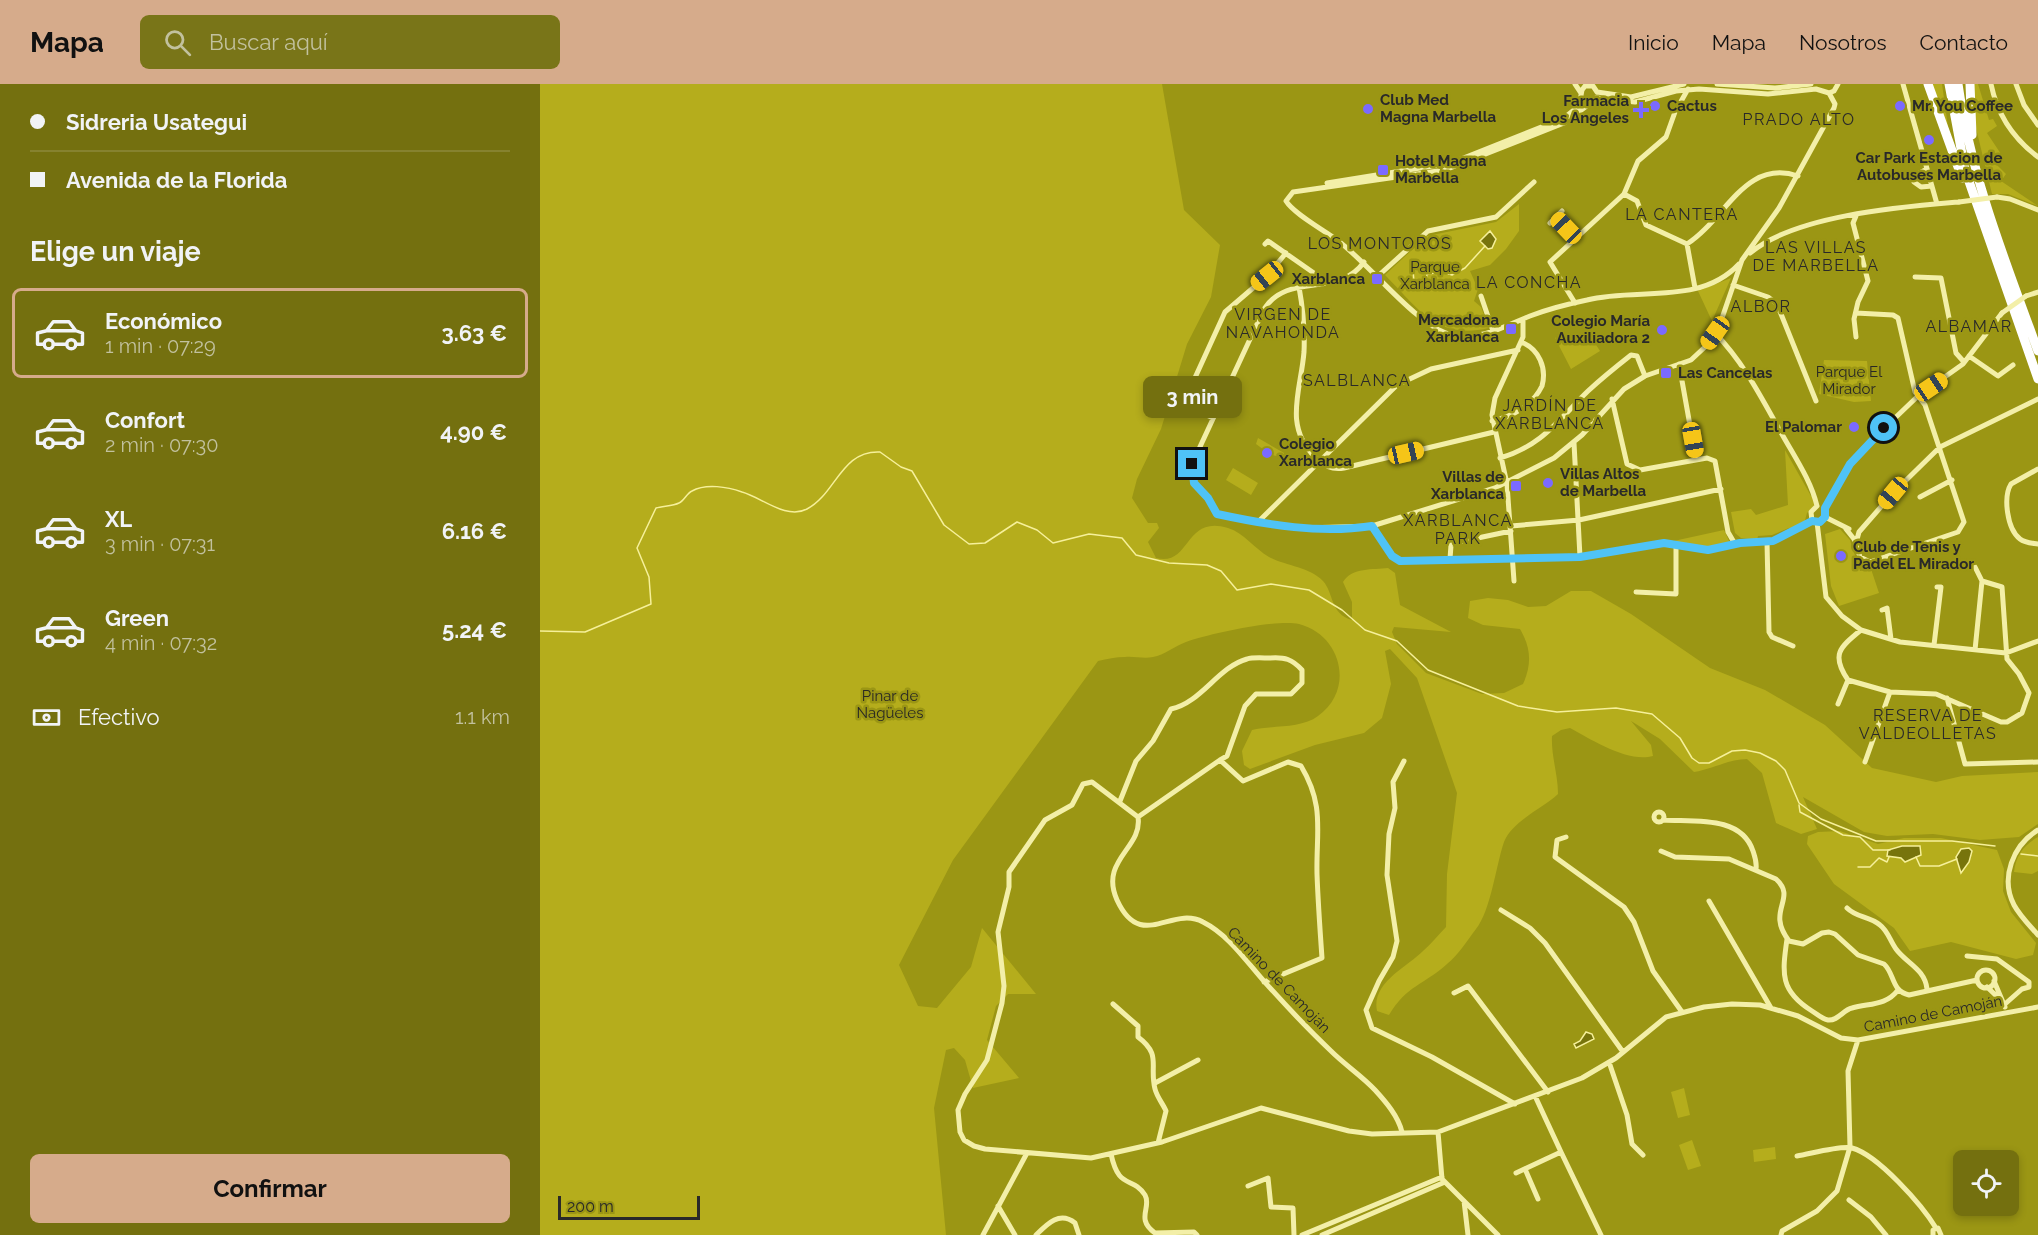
<!DOCTYPE html>
<html lang="es">
<meta charset="utf-8">
<style>
body{margin:0;font-family:Raleway,sans-serif;background:#797518;color:#f1f3f6;height:100vh;display:flex;flex-direction:column;font-size:22px;white-space:nowrap}
*{box-sizing:border-box;margin:0}
p{font-size:20px;color:#c2c19e}
.icon{flex:none;width:33px;height:33px;fill:none;stroke:currentColor;stroke-width:2;stroke-linecap:round;stroke-linejoin:round}
.map{position:relative;flex:1;overflow:hidden}
.panel{display:flex;flex-direction:column;background:#74700f;width:540px}
.panel>*{flex:none}
.top-card{display:grid;align-content:center;height:132px;padding:0 30px;background:#74700f}
.controls{position:absolute;left:1413px;top:1066px;display:grid;gap:12px}
.controls a{display:grid;place-items:center;width:66px;height:66px;border-radius:9px;background:#74700f;box-shadow:0 3px 9px #0003;font-size:30px}
.scale{position:absolute;left:18px;bottom:15px;width:142px;box-sizing:border-box;padding-left:6px;border:3px solid #292929;border-top:0;font-size:16px;line-height:21px;white-space:nowrap;color:#292929;-webkit-text-stroke:4px #9b9614;paint-order:stroke}
.end{position:absolute;width:27px;height:27px;margin:-14px;border:8px solid #4fc3f7;background:#111;box-shadow:0 0 0 3px #111}
.from{border-radius:50%}
.bubble{position:absolute;height:42px;border-radius:9px;background:#74700f;box-shadow:0 3px 9px #0003;font-size:20px;font-weight:700;line-height:42px;text-align:center}
.car{position:absolute;width:18px;height:36px;margin:-18px -9px;border-radius:8px;box-shadow:0 0 4px 2px #0007;background:linear-gradient(#f5c518 24%,#345 0 40%,#f5c518 0 76%,#345 0 86%,#f5c518 0)}
.top-card b{display:flex;align-items:center;gap:21px;height:57px;font-size:22px}
.top-card b+b{border-top:2px solid #86822f}
.top-card i{width:15px;height:15px;background:#f1f3f6}
ul{padding:0;list-style:none}
li{display:flex;align-items:center;gap:18px;height:90px;margin:0 12px 9px;padding:0 18px;border:3px solid transparent;border-radius:9px}
li div{flex:1}
li b{display:block;font-size:22px}
li em{font-style:normal;font-weight:700}
li.current{border-color:#d6ab8b}
li>.icon{width:54px;height:54px;stroke-width:1.5}
h2{padding:0 30px;font-size:27px;line-height:72px}
.pay{display:flex;align-items:center;gap:15px;height:66px;padding:0 30px;font-size:22px}
.pay p{margin-inline-start:auto}
.primary-button{display:flex;gap:12px;margin-top:auto;padding:12px 30px}
.primary-button a{flex:1;height:69px;border-radius:9px;background:#d6ab8b;color:#111;font-size:24px;font-weight:700;line-height:69px;text-align:center}
header{display:flex;align-items:center;gap:36px;box-sizing:border-box;height:84px;padding:0 30px;background:#d6ab8b;color:#111}
header strong{font-size:28px}
nav{display:flex;gap:33px;margin-inline-start:auto;font-size:21px}
.search{width:420px;height:54px;background:#797518;display:flex;align-items:center;gap:15px;box-sizing:border-box;padding:0 21px;border-radius:9px;color:#c2c19e;font-size:22px}
main{display:flex;flex:1;min-height:0}
.map>svg:first-child{display:block}
.green{fill:#b5ad1c}
.water{fill:#77740c;stroke:#f6f09a;stroke-width:1.5}
.lines{fill:none;stroke-linecap:round;stroke-linejoin:round}
.stream{stroke:#f6f09a;stroke-width:1.5}
.street{stroke:#f3efa8;stroke-width:5}
.highway{stroke:#fff;stroke-width:9}
.street-bridge{stroke:#f3efa8;stroke-width:5}
.route{stroke:#4fc3f7;stroke-width:8}
.poi-dot{fill:#7b6aff;stroke:#9b9614;stroke-width:2}
.labels{text-anchor:middle;dominant-baseline:central;stroke-width:5;stroke-linejoin:round;paint-order:stroke}
.poi-label{font-size:15px;font-weight:bold;fill:#292929;stroke:#9b9614;text-anchor:start}
.park-label{font-size:15px;fill:#292824;stroke:#9b9614}
.street-label{font-size:15px;fill:#292929;stroke:#9b9614}
.neighbourhood-label{font-size:16px;letter-spacing:1.5px;fill:#292929;stroke:#9b9614}
</style>
<header>
<strong>Mapa</strong>
<div class="search"><svg class="icon" aria-label="search" viewBox="0 0 24 24"><circle cx="10" cy="10" r="6"/><path d="M15 15l6 6"/></svg>Buscar aquí</div>
<nav><a>Inicio</a><a>Mapa</a><a>Nosotros</a><a>Contacto</a></nav>
</header>
<main>
<section class="panel">
<div class="top-card">
<b><i class="from"></i>Sidreria Usategui</b>
<b><i></i>Avenida de la Florida</b>
</div>
<h2>Elige un viaje</h2>
<ul>
<li class="current"><svg class="icon" aria-label="car" viewBox="0 0 24 24"><path d="M5 17H2v-5l4-1 3-4h7l3 4 3 1v5h-3M9 17h6M6 11h13"/><circle cx="7" cy="17" r="2"/><circle cx="17" cy="17" r="2"/></svg><div><b>Económico</b><p>1 min · 07:29</p></div><em>3.63 €</em></li>
<li><svg class="icon" aria-label="car" viewBox="0 0 24 24"><path d="M5 17H2v-5l4-1 3-4h7l3 4 3 1v5h-3M9 17h6M6 11h13"/><circle cx="7" cy="17" r="2"/><circle cx="17" cy="17" r="2"/></svg><div><b>Confort</b><p>2 min · 07:30</p></div><em>4.90 €</em></li>
<li><svg class="icon" aria-label="car" viewBox="0 0 24 24"><path d="M5 17H2v-5l4-1 3-4h7l3 4 3 1v5h-3M9 17h6M6 11h13"/><circle cx="7" cy="17" r="2"/><circle cx="17" cy="17" r="2"/></svg><div><b>XL</b><p>3 min · 07:31</p></div><em>6.16 €</em></li>
<li><svg class="icon" aria-label="car" viewBox="0 0 24 24"><path d="M5 17H2v-5l4-1 3-4h7l3 4 3 1v5h-3M9 17h6M6 11h13"/><circle cx="7" cy="17" r="2"/><circle cx="17" cy="17" r="2"/></svg><div><b>Green</b><p>4 min · 07:32</p></div><em>5.24 €</em></li>
</ul>
<div class="pay"><svg class="icon" aria-label="cash" viewBox="0 0 24 24"><path d="M3 7h18v10H3z"/><circle cx="12" cy="12" r="2"/></svg>Efectivo<p>1.1 km</p></div>
<div class="primary-button"><a>Confirmar</a></div>
</section>
<div class="map">
<svg width="1498" height="1151" viewBox="0 0 1498 1151">
<rect width="100%" height="100%" fill="#9b9614"/>
<path class="green" d="M0,0H622L644,126L680,161L671,213L647,260L621,345L597,395L592,414L608,439H617L619,444L608,458L616,474C651,483 644,430 688,444C704,449 715,465 729,473C746,482 770,483 783,497C794,509 790,530 812,536V518L803,498C812,483 833,486 848,484L855,489L860,521L911,548L854,543L852,548L857,560L886,589L942,610L964,609L983,600C992,580 991,564 980,545L943,541L928,534L930,517L948,514L968,516L988,523L1006,522L1031,507H1051L1091,530L1170,584L1225,606L1285,641L1332,684L1396,698L1422,692L1498,688V740L1479,753L1440,756L1393,750L1347,752L1324,748L1263,713L1277,745L1261,750L1236,739L1222,689L1207,675C1189,675 1173,685 1154,688L1120,655L1091,637L1111,661L1113,672C1088,679 1052,656 1030,644L1021,646L1012,652C1011,672 1018,690 1018,710C1002,725 972,737 964,758C956,781 951,826 936,845C927,857 918,871 907,880C884,901 867,901 849,931L837,927C831,899 867,883 883,867C891,860 898,851 906,843L907,790L917,709L877,594L850,565L845,567L851,600L842,634L824,649L775,661L710,685L704,681L702,667L712,646C732,641 761,645 778,632C815,606 802,551 759,540C736,535 669,550 646,558C635,562 624,571 613,573C604,575 594,572 585,573C576,573 567,575 558,577L413,776L359,881L378,922L397,924L431,883L442,844L496,910H468L456,922L447,956L479,994L433,1004L425,976L414,964L406,966L394,1024L406,1151H0Z
M1392,0H1402L1409,50Z
M1433,0H1438L1449,36L1453,35L1457,42L1447,49L1461,70L1453,77L1466,90L1461,97L1498,122L1468,110H1452L1435,40Z
M979,120V147L966,165L950,181L930,187L938,205L934,217L941,223L949,244C896,256 879,225 845,191L887,152L956,138Z
M1191,194L1172,237L1158,207Z
M1049,250L1060,267L1031,285L1015,254L1020,251L1022,255L1027,251L1034,258Z
M1284,276L1327,277L1331,317L1314,318L1279,310Z
M718,354L744,369L743,373L731,371L716,360Z
M1245,366L1271,412L1273,411L1274,422L1267,429L1264,440L1252,447L1249,444L1232,451L1218,452L1217,456L1201,454L1195,449L1191,428L1211,425L1216,431L1248,421Z
M693,384L718,399L711,411L686,396Z
M1300,445L1310,456L1320,487L1331,485L1339,509L1299,522L1291,502L1285,450Z
M1184,446L1190,459L1167,463L1129,458Z
M1300,747L1338,760L1364,754H1401L1457,766L1464,785L1463,807L1471,828L1496,859L1493,871L1476,875L1411,858L1370,867L1354,844L1294,800L1267,760L1268,752L1278,748Z
M1498,753V787L1492,790L1474,788C1476,771 1484,761 1498,753Z
M1144,1004L1150,1031L1138,1034L1131,1008Z
M1152,1056L1161,1082L1148,1086L1139,1061Z
M1235,1063L1236,1075L1214,1078L1213,1066Z"/>
<path class="water" d="M950,147L956,155L952,164L948,165L940,157Z
M1362,762H1380L1381,771L1365,778L1361,774L1347,772L1348,766Z
M1429,764L1432,767L1429,778L1421,789L1416,773L1421,765Z
M1046,948L1052,950L1054,955L1036,964L1034,960L1040,957Z"/>
<g class="lines">
<path class="stream" d="M887,190L886,198H874L873,186L883,184L887,190L903,188L912,191L925,184L945,162
M0,547L45,548L111,520L109,493L97,464L116,424C123,422 133,422 139,419C144,417 147,409 152,407C166,399 188,403 202,408C221,413 246,436 267,425C296,410 301,366 340,368L361,383L372,387L404,441L429,460L445,459L477,438L497,446L513,459L549,450L582,454L596,471L629,479L667,481L681,487L697,506L731,500L769,506L802,526L825,546L857,557L888,586L978,622L1017,628L1076,624L1112,630L1140,654L1152,674L1159,679H1169L1192,667L1205,666L1220,669L1236,677L1245,686L1259,719L1281,735L1336,757H1412L1455,762
M1259,721L1260,728L1303,751L1320,753L1333,766H1350
M1481,770L1498,772
M1376,773L1380,782H1399L1417,775
M1318,783H1330L1339,774L1347,778L1349,773"/>
<path class="street" d="M1035,0L1041,9
M1177,0L1235,4L1271,0
M1363,0L1397,120
M1451,0C1457,30 1474,55 1498,73
M1476,0L1484,21L1498,41
M1057,8L1091,13L1144,0
M1056,14L1095,18L1136,7L1159,5L1228,10L1276,5L1289,9L1294,7L1298,0
M1387,85L1376,91L1374,98L1381,103L1392,102
M905,86L1024,39L1052,18
M898,87L753,108L746,117C754,130 784,146 797,156C829,179 877,243 912,251C940,257 965,242 990,232C1008,225 1028,220 1047,216C1097,203 1160,222 1199,180
M787,99L911,79L1024,34L1039,22L1042,6L1045,2H1053L1057,8
M1084,110L1097,117L1106,141L1147,160
M1457,113L1470,115L1498,126
M1016,134L1035,154
M1010,139L1022,127
M725,160L728,157L781,194L784,199
M1210,169C1256,131 1360,123 1419,118
M824,178C798,215 749,187 724,225L652,380L654,399L668,414L677,430L727,440L765,444L832,442L955,404L1014,374L1042,351L1084,305L1105,292L1151,276L1166,262L1181,237L1202,176L1239,124L1294,24L1295,20L1289,9
M838,192L888,147L956,133L994,98
M1375,193L1401,194L1416,269L1424,278
M1193,201L1228,213L1237,220L1276,317
M759,203C763,225 765,246 764,268C761,306 743,342 775,373C785,382 791,386 804,384L954,348
M1155,204L1147,160C1186,135 1205,74 1258,92
M941,212L953,247
M1486,212L1498,208
M1035,219L1010,178L1084,110L1098,77L1126,53L1135,28L1148,5
M1175,249C1205,280 1222,315 1243,352C1256,375 1271,397 1277,422
M1316,253L1314,235L1318,218L1328,197L1313,139L1316,132
M1429,272L1458,292L1473,281
M1139,280L1156,375
M1072,315L1087,380L1100,386L1167,374L1175,377L1188,448L1195,460
M673,334L643,320L685,228L727,192L746,169
M952,337C972,333 993,321 1002,302C1007,284 999,265 981,258
M1034,359L1040,473
M960,374C1002,362 1019,335 1048,307C1062,294 1077,282 1091,271L1097,272L1105,292
M1498,385L1471,400C1463,413 1467,445 1480,455C1485,459 1492,459 1498,460
M1380,413L1412,396
M1285,424L1310,380L1332,356L1378,312L1423,280L1462,229
M1285,433L1309,445
M1272,437L1271,428L1277,422
M718,438L857,301L891,285L978,266
M1277,438L1286,513L1302,532L1321,546L1360,558L1466,569L1498,557
M832,442L851,472L860,477L1040,473L1124,459L1168,466L1200,459L1233,457L1272,437
M971,442L1039,436L1181,405
M1306,445L1314,455L1320,473L1330,478L1418,448L1424,438L1385,321L1375,308L1358,234L1353,231L1316,229
M1227,458L1229,548L1232,553L1253,562
M1316,459L1319,448L1353,409L1400,363L1498,315
M910,475L911,461L914,459L971,447
M974,497L967,400L952,331L955,314L983,253V236
M1096,508L1136,510V460
M1342,526L1347,524L1351,555
M1321,546C1299,564 1291,571 1308,596L1350,608L1396,610L1461,638H1467L1482,629L1489,609L1479,590L1467,575L1462,503L1442,497L1435,483
M1394,561L1401,503H1397
M1435,566L1442,497
M1407,614L1425,680L1498,678
M1298,620L1308,596
M864,677L853,698L855,724L849,750L847,791L857,857L853,873L839,897L826,926L832,944L892,973L975,1020
M1325,678L1350,608
M580,717L596,677L613,657L631,625C661,619 678,583 707,575C713,573 723,574 730,574C745,573 752,575 762,586V599L751,610H716L705,622L687,672L680,676
M1114 733a5 5 0 1 1 10 0a5 5 0 1 1-10 0Z
M598,733L680,676L703,697L748,678L761,682C785,722 776,747 777,790C778,818 780,846 782,874L724,898
M1123,736C1154,738 1201,731 1213,767C1215,773 1217,778 1216,785
M1498,746C1473,761 1460,794 1474,821C1480,832 1490,842 1498,851
M1026,753L1017,756L1015,773L1084,823L1094,838L1113,887L1142,928
M1121,767L1135,773L1189,775L1236,795C1258,815 1225,826 1249,857L1263,860L1282,849L1289,848L1295,850L1318,871L1344,880C1355,890 1351,907 1369,911L1437,896
M1169,817L1231,924
M1307,824C1317,834 1329,832 1340,841C1348,847 1350,857 1356,865C1366,879 1385,885 1387,905
M961,826L990,844L1005,859L1083,968
M1247,855C1242,890 1240,907 1272,927C1277,930 1282,935 1288,936C1298,937 1303,926 1312,924C1329,919 1346,922 1358,906
M1427,872L1457,875L1489,898V903L1482,905L1465,920
M1437 895a9 9 0 1 1 18 0a9 9 0 1 1-18 0Z
M1454,897L1465,923
M1447,903L1465,920
M914,909L928,902L1008,1008
M573,920L598,942V953C622,971 609,981 615,1005C617,1013 623,1020 626,1027L618,1059
M1069,978L1087,1031L1092,1060L1103,1071
M615,999L658,976
M995,1012L1021,1068
M862,1048C858,1032 846,1018 835,1006C822,992 805,981 791,967C770,947 750,926 731,905C710,883 691,852 663,838C631,821 601,868 577,816C559,776 603,764 598,733L552,698L543,700L532,721L505,736L469,788V803L458,848L464,902L462,919L447,976L425,1010L418,1026L420,1048L424,1056L434,1062L445,1065L551,1074L622,1058L721,1024L809,1047L832,1050L898,1048L1042,994L1076,974L1126,933L1164,923L1192,920L1220,921L1258,932L1301,954L1318,956L1498,923
M898,1048L902,1095L958,1151
M571,1070C579,1107 592,1091 605,1111C612,1123 595,1135 615,1149L654,1148L657,1151
M1257,1072C1270,1070 1301,1061 1312,1064C1338,1071 1382,1121 1396,1144
M985,1085L998,1115
M976,1089L1021,1068L1061,1151
M708,1102L728,1094L731,1123L753,1124L754,1151
M1309,1116L1331,1133L1346,1151
M924,1117L928,1151
M458,1122L475,1151
M443,1151L487,1069
M496,1151C508,1139 520,1127 535,1139L539,1151
M762,1151L902,1093
M782,1151L905,1098
M1241,1151L1242,1147L1277,1127L1297,1107L1310,1063L1308,987L1318,956
M1393,1151V1146L1398,1144L1401,1151"/>
<path class="highway" d="M1388,0L1422,94
M1409,0L1425,86L1498,295
M1418,0C1431,93 1466,179 1498,267
M1430,0L1432,51"/>
<path class="street-bridge" d="M1419,118L1457,113
M1462,229L1486,212"/>
</g>
<g class="lines">
<path class="route" d="M652,380L654,399L668,414L677,430C728,441 780,450 832,442L852,472L860,477L1040,473L1124,459L1168,466L1200,459L1233,457L1272,437L1280,438L1285,433V424L1310,380L1344,344"/>
</g>
<g class="poi-dot">
<circle cx="1115" cy="22" r="6"/>
<circle cx="1360" cy="22" r="6"/>
<circle cx="828" cy="25" r="6"/>
<path d="M1098 17h6v6h6v6h-6v6h-6v-6h-6v-6h6z"/>
<circle cx="1389" cy="56" r="6"/>
<rect x="837" y="80" width="12" height="12" rx="3"/>
<rect x="831" y="189" width="12" height="12" rx="3"/>
<rect x="965" y="239" width="12" height="12" rx="3"/>
<circle cx="1122" cy="246" r="6"/>
<rect x="1120" y="283" width="12" height="12" rx="3"/>
<circle cx="1314" cy="343" r="6"/>
<circle cx="727" cy="369" r="6"/>
<circle cx="1008" cy="399" r="6"/>
<rect x="970" y="396" width="12" height="12" rx="3"/>
<circle cx="1301" cy="472" r="6"/>
</g>
<g class="labels">
<g class="poi-label">
<text x="840" y="16">Club Med<tspan x="840" dy="17">Magna Marbella</tspan></text>
<text x="1089" y="17" text-anchor="end">Farmacia<tspan x="1089" dy="17">Los Angeles</tspan></text>
<text x="1127" y="22">Cactus</text>
<text x="1372" y="22">Mr. You Coffee</text>
<text x="1389" y="74" text-anchor="middle">Car Park Estacion de<tspan x="1389" dy="17">Autobuses Marbella</tspan></text>
<text x="855" y="77">Hotel Magna<tspan x="855" dy="17">Marbella</tspan></text>
<text x="825" y="195" text-anchor="end">Xarblanca</text>
<text x="959" y="236" text-anchor="end">Mercadona<tspan x="959" dy="17">Xarblanca</tspan></text>
<text x="1110" y="237" text-anchor="end">Colegio María<tspan x="1110" dy="17">Auxiliadora 2</tspan></text>
<text x="1138" y="289">Las Cancelas</text>
<text x="1302" y="343" text-anchor="end">El Palomar</text>
<text x="739" y="360">Colegio<tspan x="739" dy="17">Xarblanca</tspan></text>
<text x="1020" y="390">Villas Altos<tspan x="1020" dy="17">de Marbella</tspan></text>
<text x="964" y="393" text-anchor="end">Villas de<tspan x="964" dy="17">Xarblanca</tspan></text>
<text x="1313" y="463">Club de Tenis y<tspan x="1313" dy="17">Padel EL Mirador</tspan></text>
</g>
<g class="park-label">
<text x="895" y="183">Parque<tspan x="895" dy="17">Xarblanca</tspan></text>
<text x="1309" y="288">Parque El<tspan x="1309" dy="17">Mirador</tspan></text>
<text x="350" y="612">Pinar de<tspan x="350" dy="17">Nagüeles</tspan></text>
</g>
<g class="street-label">
<text transform="translate(739 896) rotate(46)">Camino de Camoján</text>
<text transform="translate(1393 930) rotate(-11)">Camino de Camoján</text>
</g>
<g class="neighbourhood-label">
<text x="1259" y="35">PRADO ALTO</text>
<text x="1142" y="130">LA CANTERA</text>
<text x="840" y="159">LOS MONTOROS</text>
<text x="1276" y="163">LAS VILLAS<tspan x="1276" dy="18">DE MARBELLA</tspan></text>
<text x="989" y="198">LA CONCHA</text>
<text x="1221" y="222">ALBOR</text>
<text x="743" y="230">VIRGEN DE<tspan x="743" dy="18">NAVAHONDA</tspan></text>
<text x="1429" y="242">ALBAMAR</text>
<text x="817" y="296">SALBLANCA</text>
<text x="1010" y="321">JARDÍN DE<tspan x="1010" dy="18">XARBLANCA</tspan></text>
<text x="918" y="436">XARBLANCA<tspan x="918" dy="18">PARK</tspan></text>
<text x="1388" y="631">RESERVA DE<tspan x="1388" dy="18">VALDEOLLETAS</tspan></text>
</g>
</g>
</svg>
<div class="controls">
<a><svg class="icon" aria-label="locate" viewBox="0 0 24 24"><circle cx="12" cy="12" r="6"/><path d="M12 2v4M12 18v4M2 12h4M18 12h4"/></svg></a>
</div>
<div class="scale">200 m</div>
<i class="end from" style="left:1344px;top:344px"></i>
<i class="end" style="left:652px;top:380px"></i>
<div class="bubble" style="left:603px;top:292px;width:99px">3 min</div>
<i class="car" style="left:1026px;top:144px;rotate:316deg"></i>
<i class="car" style="left:727px;top:192px;rotate:231deg"></i>
<i class="car" style="left:1175px;top:249px;rotate:215deg"></i>
<i class="car" style="left:1391px;top:303px;rotate:56deg"></i>
<i class="car" style="left:1153px;top:356px;rotate:170deg"></i>
<i class="car" style="left:866px;top:369px;rotate:77deg"></i>
<i class="car" style="left:1353px;top:409px;rotate:220deg"></i>
</div>
</main>
